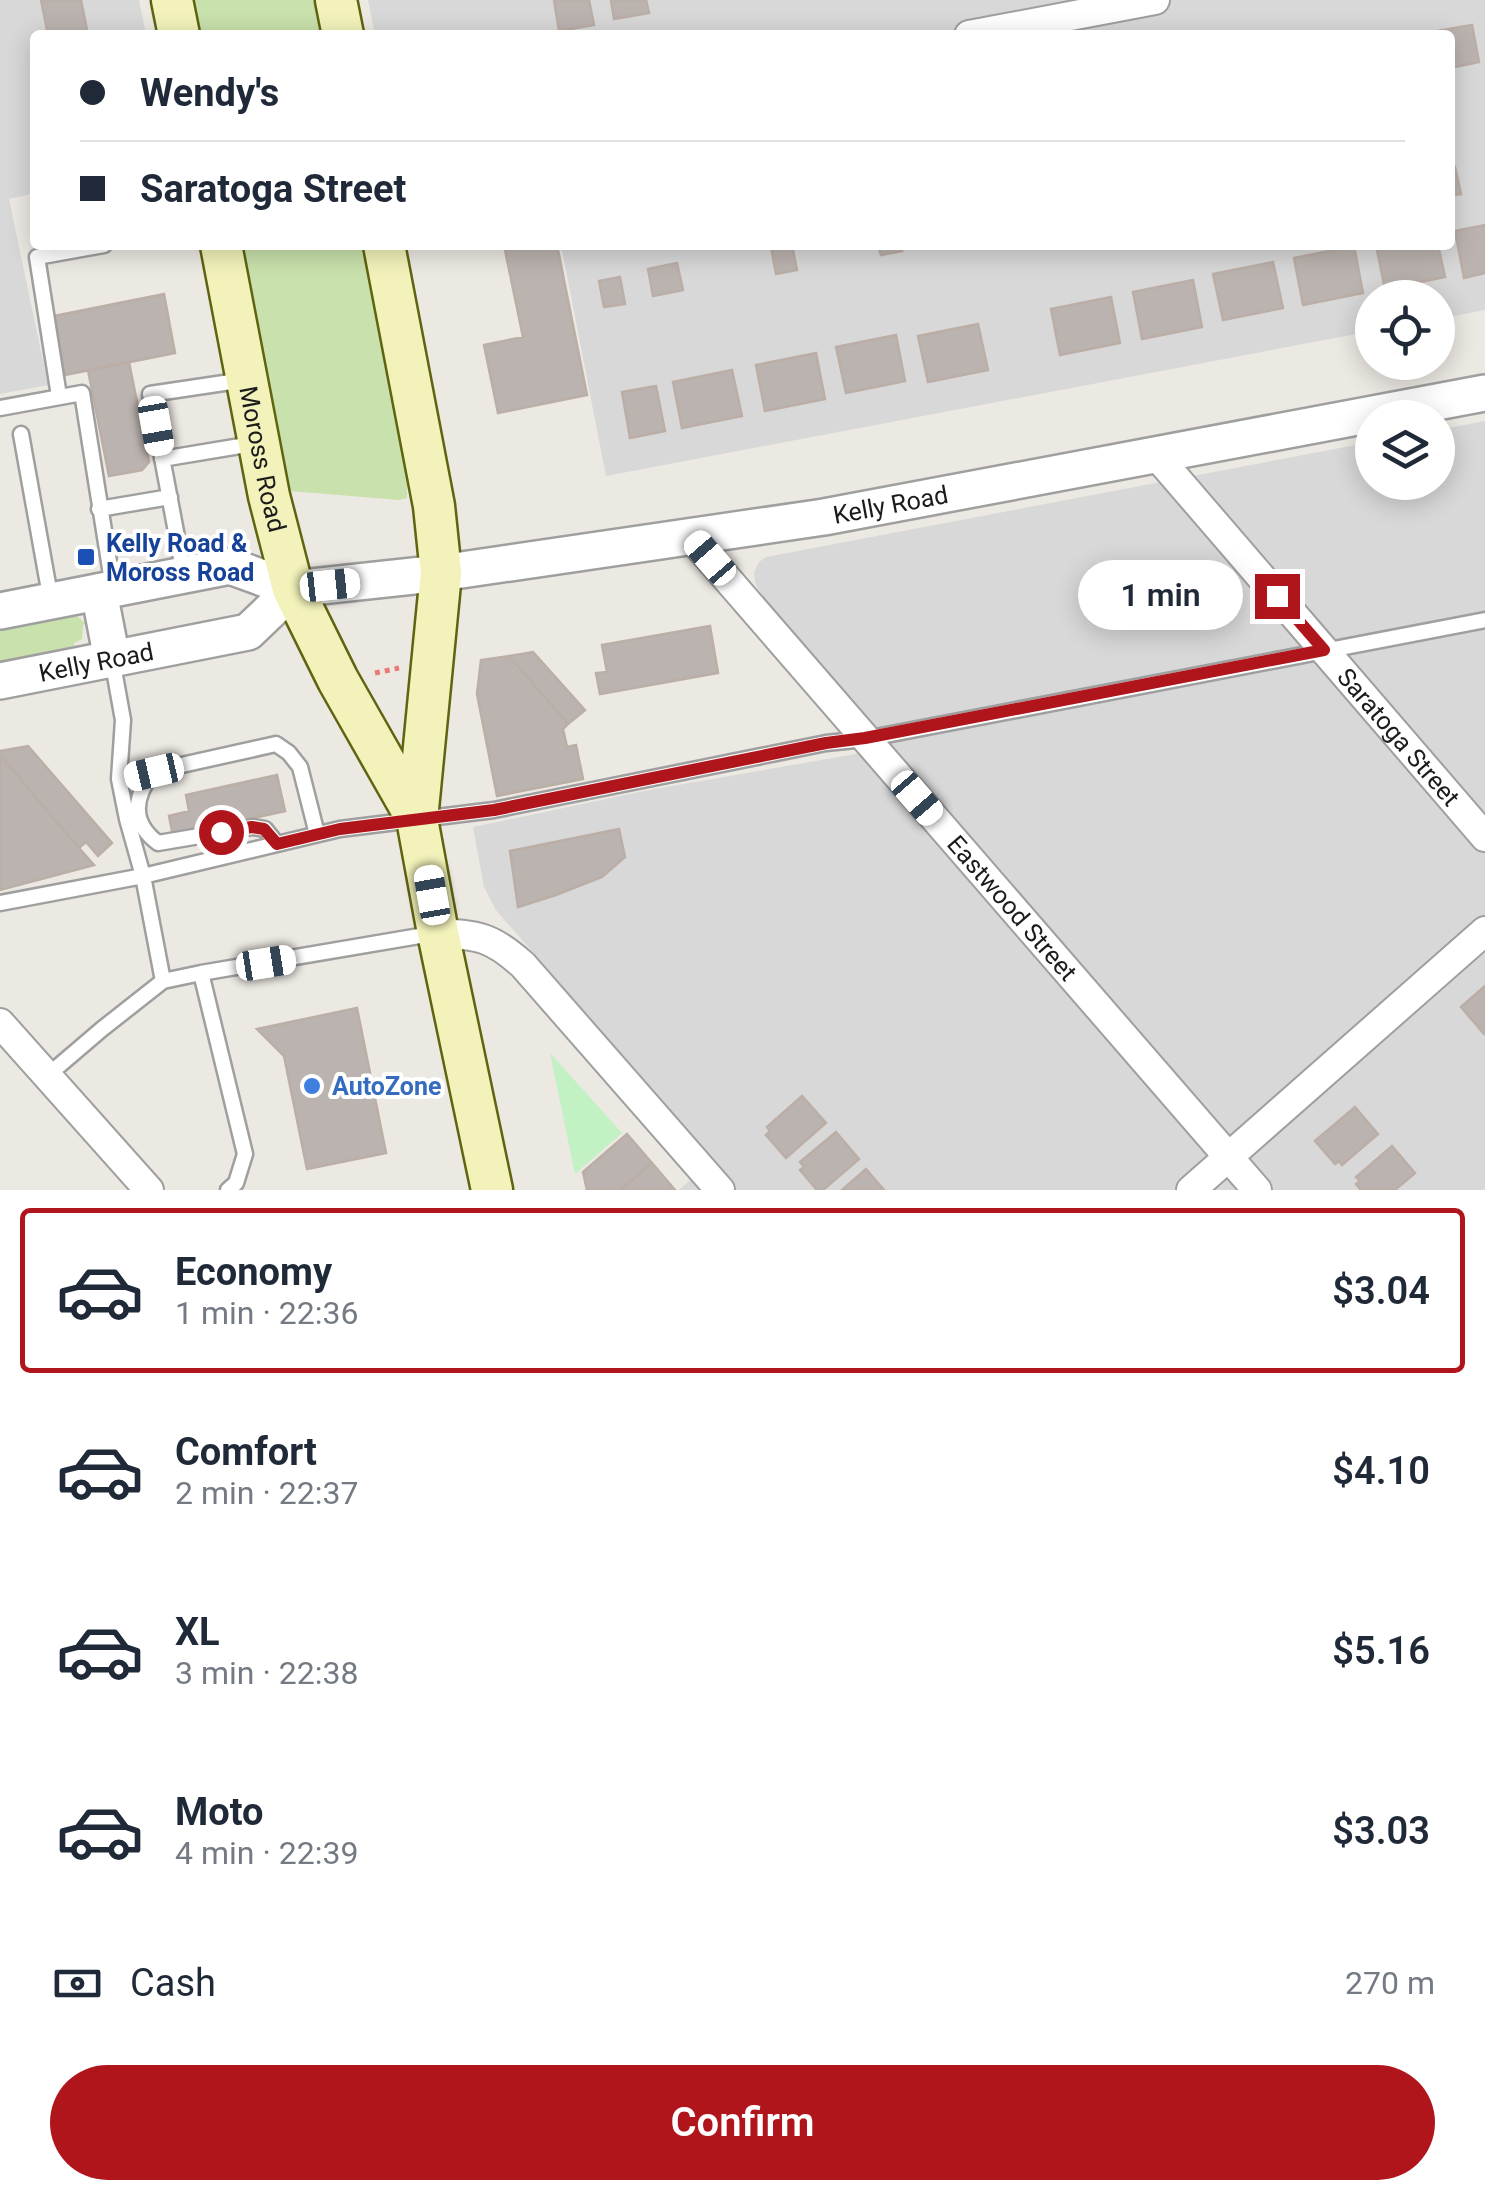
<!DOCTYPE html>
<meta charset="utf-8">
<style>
body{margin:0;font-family:Roboto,sans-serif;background:#f2f2f3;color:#1f2937;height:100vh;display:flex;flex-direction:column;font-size:38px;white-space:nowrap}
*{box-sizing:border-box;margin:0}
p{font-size:32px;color:#747a83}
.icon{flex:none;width:55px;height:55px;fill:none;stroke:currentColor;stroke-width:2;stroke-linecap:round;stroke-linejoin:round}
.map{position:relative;height:1190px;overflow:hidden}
.side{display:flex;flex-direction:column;background:#fff;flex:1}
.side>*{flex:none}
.top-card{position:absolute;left:30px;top:30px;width:1425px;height:220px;border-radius:10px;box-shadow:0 5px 25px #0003;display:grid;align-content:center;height:220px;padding:0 50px;background:#fff}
.controls{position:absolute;left:1355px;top:280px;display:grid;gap:20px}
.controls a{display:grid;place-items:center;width:100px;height:100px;border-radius:50%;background:#fff;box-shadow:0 5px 25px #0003;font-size:50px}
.end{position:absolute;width:45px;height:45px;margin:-22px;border:12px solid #b1151c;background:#fff;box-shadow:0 0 0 5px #fff}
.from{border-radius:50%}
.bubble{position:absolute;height:70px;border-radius:35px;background:#fff;box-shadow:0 5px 25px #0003;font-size:32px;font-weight:600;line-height:70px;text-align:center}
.car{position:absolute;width:30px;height:60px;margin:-30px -15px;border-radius:12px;box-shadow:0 0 8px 2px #0007;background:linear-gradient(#fff 24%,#345 0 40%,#fff 0 76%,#345 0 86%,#fff 0)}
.top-card b{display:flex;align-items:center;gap:35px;height:95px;font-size:38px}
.top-card b+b{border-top:2px solid #e0e1e3}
.top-card i{width:25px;height:25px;background:#1f2937}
ul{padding:18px 0 0;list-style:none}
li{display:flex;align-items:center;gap:30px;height:165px;margin:0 20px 15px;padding:0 30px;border:5px solid transparent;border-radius:10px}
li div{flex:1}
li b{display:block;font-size:38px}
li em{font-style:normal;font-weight:600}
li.on{border-color:#b1151c}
li>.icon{width:90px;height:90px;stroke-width:1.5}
.pay{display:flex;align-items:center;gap:25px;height:110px;padding:0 50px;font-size:38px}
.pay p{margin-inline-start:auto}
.action{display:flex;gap:20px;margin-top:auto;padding:20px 50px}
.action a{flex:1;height:115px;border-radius:60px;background:#b1151c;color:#fff;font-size:40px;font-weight:600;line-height:115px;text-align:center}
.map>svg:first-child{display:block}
.residential{fill:#d9d8d8}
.grass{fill:#c9e1ac}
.park{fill:#c2f2c3}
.building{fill:#bbb3af;stroke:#bbaea6;stroke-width:2.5}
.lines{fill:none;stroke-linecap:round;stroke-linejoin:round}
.service-casing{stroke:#9f9f9f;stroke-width:19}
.minor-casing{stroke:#9f9f9f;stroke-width:32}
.tertiary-casing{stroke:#9f9f9f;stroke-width:40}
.secondary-casing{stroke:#5f6410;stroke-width:45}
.path{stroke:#ea7a74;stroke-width:5;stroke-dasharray:5 5;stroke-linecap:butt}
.service{stroke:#fff;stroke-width:14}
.minor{stroke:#fff;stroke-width:28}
.tertiary{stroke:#fff;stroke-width:35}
.secondary{stroke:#f2f2ba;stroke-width:40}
.route{stroke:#b1151c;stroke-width:12}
.transit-dot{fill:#1a4fb4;stroke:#fff;stroke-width:4}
.shop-dot{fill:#3f7fe0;stroke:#fff;stroke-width:4}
.labels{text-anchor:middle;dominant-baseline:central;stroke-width:8;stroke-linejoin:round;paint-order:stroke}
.street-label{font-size:25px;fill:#1b1b1b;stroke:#fff}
.transit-label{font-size:25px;font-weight:bold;fill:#164399;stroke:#fff;text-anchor:start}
.shop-label{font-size:25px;font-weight:bold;fill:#366cbe;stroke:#fff;text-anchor:start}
</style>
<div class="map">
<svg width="1485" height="1190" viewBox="0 0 1485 1190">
<rect width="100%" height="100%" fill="#ece8e2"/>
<path class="residential" d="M0,0H139L146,35H35V193L9,199L48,385L0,394Z
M368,0H1485V310L1438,319V298H1372V331L606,476L561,245H1450V35H375Z
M1485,421V1190H679L713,1160L496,910L484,887L473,827L644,791L890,748L761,594L755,583L754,572L759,562L766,557L1372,442V482H1438V430Z"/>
<path class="grass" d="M191,0H316L323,35H197Z
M239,245H364L407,470V498L399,500L290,491L271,408Z
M77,616L86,624L83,625L82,639L74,643V646L0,661V630Z"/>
<path class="park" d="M550,1053L622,1133L575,1174Z"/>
<path class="building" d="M41,0H81L88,35H48Z
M554,0H589L594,25L559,31Z
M611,0H646L649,13L614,19Z
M1472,25L1479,62L1450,68V35H1433L1432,32Z
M1455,167L1461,194L1450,196V168Z
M1485,225V273L1464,278L1455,231Z
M504,245H557L587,395L498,413L484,345L523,337Z
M782,245H792L797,270L776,274L771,247Z
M878,245H900L902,251L881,255Z
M1376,245H1438L1445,277L1385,289Z
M1354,246L1363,293L1303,305L1294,258Z
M1273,262L1283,308L1223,320L1213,274Z
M677,263L683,290L653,296L648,269Z
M620,277L625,304L604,307L599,281Z
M1193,280L1202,327L1142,339L1133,292Z
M164,294L175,353L65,375L54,316Z
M1111,297L1120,343L1060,355L1051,309Z
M978,324L988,370L928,382L918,336Z
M896,335L905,381L846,393L836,347Z
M816,353L825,399L765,411L756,365Z
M129,362L149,462L142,470L109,476L88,370Z
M732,370L742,416L682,428L673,382Z
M656,386L665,431L630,438L622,392Z
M710,626L718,673L600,694L596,673L607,672L602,645Z
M533,652L585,710L568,724L509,656Z
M509,656L568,724L563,729L567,747L576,745L583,779L497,796L477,694L481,660Z
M28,746L112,843L98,856L86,842L79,848L0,755V751Z
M0,755L79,848L94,865L0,890Z
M277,775L285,811L173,836L169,816L189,811L186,795Z
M619,829L625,857L602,877L556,895L518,907L510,851Z
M1485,986V1033L1484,1034L1461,1007Z
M357,1008L386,1153L307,1169L284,1056L257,1029Z
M802,1096L826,1123L786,1158L766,1135L770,1131L767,1127Z
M1355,1107L1378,1134L1342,1165L1339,1161L1335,1164L1315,1141Z
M836,1132L859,1159L823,1190H817L800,1170L804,1167L800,1162Z
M627,1134L652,1163L620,1190H587L583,1172Z
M1392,1146L1415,1173L1395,1190H1361L1356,1184L1360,1181L1356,1177Z
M652,1163L675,1190H620Z
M866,1169L884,1190H842Z"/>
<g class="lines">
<g class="service-casing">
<path id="service" d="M59,396L37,257L104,245
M0,408L82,393L113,587
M21,434L51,601
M162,459L258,443
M99,509L170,497
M184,574L150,394L244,380
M153,772C134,797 130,822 158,843L253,827L265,829L277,844
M119,779L276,744L289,753L300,767L317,834
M0,903L143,876L340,829L494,810L826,743L865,739L1485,620
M201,973L437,933
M163,981L201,973L245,1154L236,1183L228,1190
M47,1076L102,1029L163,981L143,876L127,819L119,779L123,720L112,659"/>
</g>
<g class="minor-casing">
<g id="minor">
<path d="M969,35L1155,0"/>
<path id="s1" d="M1156,455L1485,837"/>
<path id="s2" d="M690,536L1257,1190"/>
<path d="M438,933C479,935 492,937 523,965L720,1190"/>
<path d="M0,1023L149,1190"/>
<path d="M1191,1190L1485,931"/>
</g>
</g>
<g class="tertiary-casing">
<g id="tertiary">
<path d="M99,592L112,659"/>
<path id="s3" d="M0,611L230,566L293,589L441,573L824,517L1485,393"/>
<path id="s4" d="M0,681L248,632L293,589"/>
</g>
</g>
<g class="secondary-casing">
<g id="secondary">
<path d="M172,0L179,35"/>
<path d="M336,0L343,35"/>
<path id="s5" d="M221,245L269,496L293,589L338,680L417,819"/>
<path d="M384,245L434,506L441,573L417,819L438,933L492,1190"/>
</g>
</g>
<path class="path" d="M375,673L399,668"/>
<use href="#service" class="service"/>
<use href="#minor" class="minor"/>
<use href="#tertiary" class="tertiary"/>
<use href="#secondary" class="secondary"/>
</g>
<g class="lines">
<path class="route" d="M221,832L252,827L264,829L277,844L340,829L494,810L826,743L865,738L1324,650L1277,596"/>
</g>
<rect class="transit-dot" x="76" y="547" width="20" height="20" rx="5"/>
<circle class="shop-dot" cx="312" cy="1086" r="10"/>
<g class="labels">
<g class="street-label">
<text stroke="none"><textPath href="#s5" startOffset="218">Moross Road</textPath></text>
<text stroke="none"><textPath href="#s3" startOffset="905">Kelly Road</textPath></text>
<text stroke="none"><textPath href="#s4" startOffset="98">Kelly Road</textPath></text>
<text stroke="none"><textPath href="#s1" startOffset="372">Saratoga Street</textPath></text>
<text stroke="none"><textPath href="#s2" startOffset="492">Eastwood Street</textPath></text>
</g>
<g class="transit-label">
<text x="106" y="543">Kelly Road &amp;<tspan x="106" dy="29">Moross Road</tspan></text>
</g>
<g class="shop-label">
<text x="332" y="1086">AutoZone</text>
</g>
</g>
</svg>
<div class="controls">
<a><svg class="icon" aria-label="locate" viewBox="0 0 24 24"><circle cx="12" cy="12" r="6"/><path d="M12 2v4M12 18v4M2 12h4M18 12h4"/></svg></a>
<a><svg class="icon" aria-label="layers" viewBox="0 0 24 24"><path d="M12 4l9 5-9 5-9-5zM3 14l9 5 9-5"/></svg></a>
</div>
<i class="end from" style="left:221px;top:832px"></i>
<i class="end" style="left:1277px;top:596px"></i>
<div class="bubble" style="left:1078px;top:560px;width:165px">1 min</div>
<i class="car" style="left:156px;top:426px;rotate:170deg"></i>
<i class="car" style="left:710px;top:558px;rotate:319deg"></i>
<i class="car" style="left:330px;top:585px;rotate:84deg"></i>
<i class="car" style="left:154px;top:772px;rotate:257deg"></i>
<i class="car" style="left:917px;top:798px;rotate:139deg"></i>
<i class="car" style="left:432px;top:895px;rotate:350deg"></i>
<i class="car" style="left:266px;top:963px;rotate:81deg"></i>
<div class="top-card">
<b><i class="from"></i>Wendy's</b>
<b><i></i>Saratoga Street</b>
</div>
</div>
<section class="side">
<ul>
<li class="on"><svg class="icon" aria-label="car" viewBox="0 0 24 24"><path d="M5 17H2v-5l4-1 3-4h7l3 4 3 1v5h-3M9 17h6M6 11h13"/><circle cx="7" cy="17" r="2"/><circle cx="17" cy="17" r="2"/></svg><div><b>Economy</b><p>1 min · 22:36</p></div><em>$3.04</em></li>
<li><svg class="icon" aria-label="car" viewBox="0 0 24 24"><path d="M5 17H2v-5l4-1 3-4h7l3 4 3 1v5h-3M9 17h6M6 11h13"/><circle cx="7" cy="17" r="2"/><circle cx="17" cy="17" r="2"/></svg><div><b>Comfort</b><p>2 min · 22:37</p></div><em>$4.10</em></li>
<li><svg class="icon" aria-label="car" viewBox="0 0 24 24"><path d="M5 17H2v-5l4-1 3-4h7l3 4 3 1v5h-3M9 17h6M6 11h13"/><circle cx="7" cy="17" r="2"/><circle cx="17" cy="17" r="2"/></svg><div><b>XL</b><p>3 min · 22:38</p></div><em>$5.16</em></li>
<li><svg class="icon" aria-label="car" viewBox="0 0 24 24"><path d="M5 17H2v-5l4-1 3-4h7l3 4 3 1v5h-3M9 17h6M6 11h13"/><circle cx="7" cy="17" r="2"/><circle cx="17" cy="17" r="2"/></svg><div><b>Moto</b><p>4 min · 22:39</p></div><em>$3.03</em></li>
</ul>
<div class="pay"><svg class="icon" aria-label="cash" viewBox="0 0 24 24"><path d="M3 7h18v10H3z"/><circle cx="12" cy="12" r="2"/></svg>Cash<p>270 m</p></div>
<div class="action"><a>Confirm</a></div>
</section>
